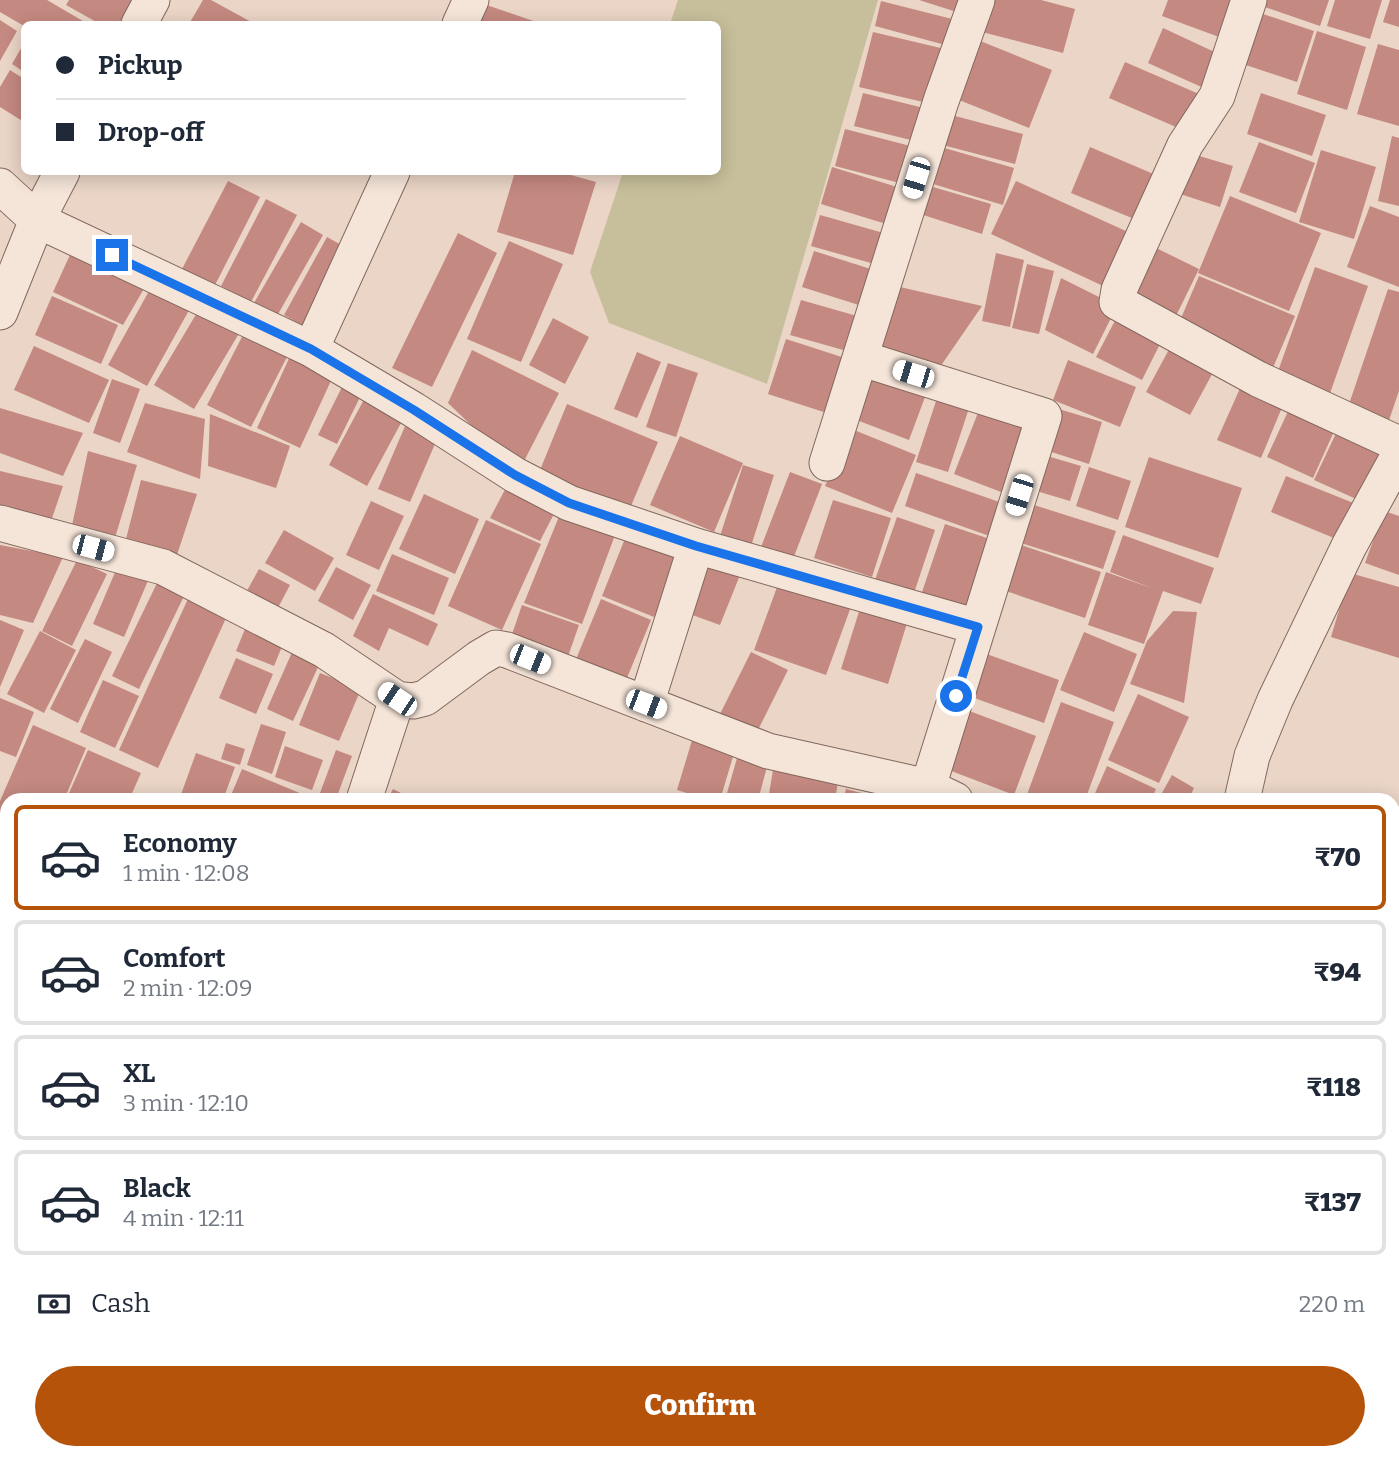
<!DOCTYPE html>
<meta charset="utf-8">
<style>
body{margin:0;font-family:Bitter,serif;background:#f6f6f7;color:#1f2937;height:100vh;display:flex;flex-direction:column;font-size:26px;white-space:nowrap}
*{box-sizing:border-box;margin:0}
p{font-size:23px;color:#747a83}
.icon{flex:none;width:38px;height:38px;fill:none;stroke:currentColor;stroke-width:2;stroke-linecap:round;stroke-linejoin:round}
.map{position:relative;flex:1;overflow:hidden}
.sheet{position:absolute;left:0px;top:793px;width:1400px;height:667px;display:flex;flex-direction:column;background:#fff;border-radius:21px 21px 0 0;box-shadow:0 4px 18px #0003}
.sheet>*{flex:none}
.top-card{position:absolute;left:21px;top:21px;width:700px;height:154px;border-radius:10px;box-shadow:0 4px 18px #0003;display:grid;align-content:center;height:154px;padding:0 35px;background:#fff}
.end{position:absolute;width:32px;height:32px;margin:-16px;border:9px solid #1a73e8;background:#fff;box-shadow:0 0 0 4px #fff}
.from{border-radius:50%}
.car{position:absolute;width:21px;height:42px;margin:-21px -10px;border-radius:9px;box-shadow:0 0 5px 2px #0007;background:linear-gradient(#fff 24%,#345 0 40%,#fff 0 76%,#345 0 86%,#fff 0)}
.top-card b{display:flex;align-items:center;gap:24px;height:66px;font-size:26px}
.top-card b+b{border-top:2px solid #e0e1e3}
.top-card i{width:18px;height:18px;background:#1f2937}
ul{padding:12px 0 0;list-style:none}
li{display:flex;align-items:center;gap:21px;height:105px;margin:0 14px 10px;padding:0 21px;border:4px solid #e0e1e3;border-radius:10px}
li div{flex:1}
li b{display:block;font-size:26px}
li em{font-style:normal;font-weight:800}
li.current{border-color:#b45309}
li>.icon{width:63px;height:63px;stroke-width:1.5}
.pay{display:flex;align-items:center;gap:18px;height:77px;padding:0 35px;font-size:26px}
.pay p{margin-inline-start:auto}
.cta{display:flex;gap:14px;margin-top:auto;padding:14px 35px}
.cta a{flex:1;height:80px;border-radius:42px;background:#b45309;color:#fff;font-size:28px;font-weight:800;line-height:80px;text-align:center}
.map>svg:first-child{display:block}
.green{fill:#c7bf9b}
.building{fill:#c48980}
.lines{fill:none;stroke-linecap:round;stroke-linejoin:round}
.street-casing{stroke:#83675e;stroke-width:37}
.secondary-casing{stroke:#654941;stroke-width:40}
.street{stroke:#f5e5d9;stroke-width:35}
.secondary{stroke:#f5e5d9;stroke-width:38}
.route{stroke:#1a73e8;stroke-width:9}
</style>
<div class="map">
<svg width="1399" height="1459" viewBox="0 0 1399 1459">
<rect width="100%" height="100%" fill="#ead5c6"/>
<path class="green" d="M678,0H878L767,384L609,323L590,272L623,172H718V24H670Z"/>
<path class="building" d="M0,0H47L88,24H24V26L0,12Z
M69,0H137L122,24H100L66,5Z
M203,0H211L255,24H189Z
M919,0H971L966,15Z
M986,0H1041L1075,9L1063,53L978,31Z
M1168,0H1244L1230,41L1162,16Z
M1258,0H1329L1320,26L1256,4Z
M1335,0H1382L1370,39L1327,26Z
M1390,0H1399V27L1383,22Z
M881,1L956,20L949,46L875,26Z
M478,2L542,24H470Z
M1251,10L1314,31L1297,82L1234,61Z
M0,20L17,31L0,61Z
M1163,28L1221,55L1206,89L1148,63Z
M1317,31L1366,47L1347,110L1297,94Z
M873,32L949,50L936,105L859,87Z
M973,38L1052,70L1029,128L949,96Z
M24,43V72L12,64Z
M1378,44L1399,50V126L1357,114Z
M1125,62L1199,94L1183,130L1109,98Z
M10,70L24,79V122L0,107V87Z
M863,93L932,110L923,143L854,126Z
M1261,93L1326,115L1312,156L1247,134Z
M944,113L1023,134L1015,164L935,143Z
M845,129L918,148L907,185L835,166Z
M1392,136L1399,138V206L1378,201Z
M1259,142L1315,163L1296,213L1239,192Z
M934,145L1014,168L1003,205L923,181Z
M1090,147L1163,178L1144,223L1071,193Z
M1321,150L1376,167L1354,239L1299,222Z
M1186,152L1233,166L1220,207L1174,192Z
M832,167L907,190L896,227L821,204Z
M515,172H560L596,182L573,255L497,232Z
M228,181L260,197L215,285L182,269Z
M1016,181L1139,237L1114,291L991,234Z
M923,184L991,204L982,234L914,212Z
M1230,196L1321,233L1289,311L1198,273Z
M266,199L297,215L251,302L221,286Z
M1370,206L1399,217V287L1347,267Z
M820,215L887,234L878,265L811,246Z
M301,222L323,235L277,316L254,303Z
M458,233L497,253L432,387L392,368Z
M327,237L352,251L309,329L284,315Z
M509,241L563,264L521,362L467,339Z
M75,244L149,280L123,325L53,292Z
M1148,244L1199,269L1172,324L1120,299Z
M814,251L877,271L865,307L802,287Z
M996,253L1024,260L1010,327L982,321Z
M1027,264L1054,271L1039,334L1012,328Z
M1315,267L1368,286L1329,396L1276,377Z
M1199,276L1295,316L1272,370L1176,330Z
M1061,278L1117,306L1093,354L1045,330Z
M154,282L193,303L147,386L108,365Z
M887,284L982,306L940,367L871,351Z
M1388,289L1399,292V391L1387,426L1346,413Z
M52,296L118,325L101,364L35,335Z
M801,300L864,318L854,353L790,335Z
M201,306L241,330L194,409L154,385Z
M1120,311L1165,334L1142,380L1096,357Z
M553,318L589,337L565,384L529,365Z
M244,333L288,355L251,427L207,405Z
M786,339L851,360L833,415L768,394Z
M1173,342L1217,365L1190,415L1146,392Z
M34,346L109,380L89,423L14,390Z
M472,350L559,393L519,471L448,403Z
M292,352L335,372L300,448L257,428Z
M637,352L661,362L637,418L614,409Z
M1068,360L1136,387L1120,427L1053,400Z
M668,363L698,373L676,437L646,427Z
M865,365L928,389L909,440L846,416Z
M347,377L365,387L337,444L318,435Z
M112,379L140,389L120,443L93,433Z
M1241,386L1283,405L1261,458L1217,440Z
M369,390L408,410L367,486L329,465Z
M939,392L971,402L948,472L916,462Z
M145,403L205,419L200,479L127,452Z
M567,404L658,442L628,513L538,475Z
M981,405L1035,426L1009,495L954,474Z
M1052,407L1102,422L1089,464L1039,448Z
M1290,407L1336,427L1313,478L1267,457Z
M0,408L83,433L63,476L0,453Z
M210,414L290,446L276,488L208,466Z
M409,417L441,430L410,502L378,489Z
M849,428L916,455L892,513L825,486Z
M1338,429L1388,451L1365,503L1314,480Z
M680,436L743,463L714,532L650,505Z
M88,451L137,465L114,541L71,530Z
M1044,455L1081,466L1070,501L1033,490Z
M1149,457L1242,488L1218,558L1125,527Z
M743,465L774,475L751,546L720,536Z
M1089,467L1131,481L1118,520L1076,506Z
M0,471L63,486L50,524L0,510Z
M790,472L822,484L793,559L761,547Z
M916,473L1008,505L995,538L905,506Z
M1286,476L1361,506L1346,543L1271,512Z
M141,480L197,494L176,558L124,547Z
M509,482L558,506L540,541L490,518Z
M424,494L479,519L455,574L399,549Z
M833,500L891,518L872,577L814,558Z
M371,501L404,516L379,570L346,555Z
M1034,505L1116,531L1103,569L1021,543Z
M562,509L618,527L582,624L524,603Z
M1384,511L1399,516V575L1365,563Z
M897,517L935,530L914,593L875,580Z
M486,520L541,544L502,630L448,606Z
M945,524L996,541L973,612L921,595Z
M284,530L334,558L315,591L265,563Z
M628,531L686,552L654,617L602,596Z
M1123,535L1214,568L1201,604L1163,591L1144,644L1088,625L1106,572L1154,589L1110,572Z
M1018,544L1101,572L1085,618L1003,590Z
M0,545L63,557L33,623L0,615Z
M392,554L449,578L434,615L376,591Z
M707,556L742,570L720,625L684,612Z
M77,560L107,574L72,646L42,631Z
M119,563L150,576L124,637L93,624Z
M336,567L371,585L353,620L318,601Z
M259,569L290,585L271,621L239,605Z
M1350,573L1399,587V658L1331,637Z
M780,579L852,604L826,675L754,650Z
M158,581L185,594L139,689L112,676Z
M192,590L231,607L158,768L119,750Z
M373,594L438,624L428,646L389,628L379,651L353,636Z
M601,599L651,620L624,685L574,664Z
M862,602L909,617L888,684L841,669Z
M522,605L579,625L566,662L509,643Z
M1173,611L1197,612L1184,703L1130,684L1147,641Z
M0,620L24,630L0,687Z
M245,629L283,644L274,666L236,651Z
M40,631L76,650L44,713L7,694Z
M1084,632L1137,654L1114,712L1060,690Z
M85,639L112,652L78,723L50,709Z
M293,650L320,663L293,721L267,709Z
M751,652L788,670L755,736L718,718Z
M981,652L1059,680L1044,723L966,695Z
M236,658L273,674L256,714L219,698Z
M320,673L361,689L339,741L299,725Z
M103,680L139,696L115,748L80,732Z
M1138,694L1189,717L1159,783L1108,760Z
M0,698L34,712L16,757L0,751Z
M1061,702L1114,722L1085,800H1025Z
M964,709L1036,736L1014,795L941,767Z
M261,724L286,732L272,774L247,765Z
M33,725L86,748L64,800H7V817L0,813V801Z
M693,737L735,750L720,800H710L677,790Z
M226,743L245,749L240,765L221,759Z
M285,746L323,760L312,790L275,777Z
M88,750L141,773L129,800H66Z
M336,750L352,756L336,799L320,793Z
M196,753L235,767L223,800H179Z
M737,758L767,767L758,800H725Z
M1107,766L1156,789L1151,800H1092Z
M242,769L302,794L299,800H229Z
M773,770L838,782L835,800H768Z
M1172,775L1194,788L1188,800H1158Z
M393,789L415,800H387Z
M846,789L885,799V800H843Z
M0,960L7,962V1001L0,999Z
M0,1016L7,1018V1108L0,1106Z
M1393,1026L1399,1027V1102L1393,1101Z
M1399,1139V1192L1393,1190V1155Z
M0,1166L7,1169V1227L0,1224Z
M0,1242L7,1244V1306L3,1319L0,1318Z
M0,1331L7,1333V1396L1,1418Z
M1399,1385V1459H1328L1327,1452H1393V1386Z
M0,1446L7,1448V1452H27L49,1459H0Z
M529,1452H584L581,1459H543Z
M613,1452H641L651,1459H609Z"/>
<g class="lines">
<g class="street-casing">
<path id="street" d="M1249,0L1217,96L1185,145L1119,290L1117,302L1258,379L1399,444
M139,24L152,0
M460,24L471,0
M0,186L37,220L311,349L414,410L515,475L569,503L696,546L978,627
M0,312L37,220L62,172
M311,349L392,172
M827,463L860,358
M0,523L163,567L324,650L397,699L413,701L425,698L479,658L496,648L507,650L768,751L928,787L955,800
M646,704L696,546
M928,787L1044,416L860,358L941,101L977,0
M364,800L397,699
M1242,800L1252,756L1275,700L1349,546L1399,455
M0,833L7,836
M0,1010L7,1011
M0,1237L7,1240
M68,1459L71,1452
M598,1459L602,1452"/>
</g>
<g class="secondary-casing">
<path id="secondary" d="M1393,931L1399,930
M810,1459L814,1452"/>
</g>
<use href="#street" class="street"/>
<use href="#secondary" class="secondary"/>
</g>
<g class="lines">
<path class="route" d="M112,255L311,349L414,410L515,475L569,503L696,546L978,627L956,696"/>
</g>
</svg>
<i class="end from" style="left:956px;top:696px"></i>
<i class="end" style="left:112px;top:255px"></i>
<i class="car" style="left:916px;top:178px;rotate:197deg"></i>
<i class="car" style="left:913px;top:374px;rotate:287deg"></i>
<i class="car" style="left:1019px;top:495px;rotate:197deg"></i>
<i class="car" style="left:93px;top:548px;rotate:105deg"></i>
<i class="car" style="left:530px;top:659px;rotate:112deg"></i>
<i class="car" style="left:397px;top:699px;rotate:304deg"></i>
<i class="car" style="left:646px;top:704px;rotate:111deg"></i>
<div class="top-card">
<b><i class="from"></i>Pickup</b>
<b><i></i>Drop-off</b>
</div>
<section class="sheet">
<ul>
<li class="current"><svg class="icon" aria-label="car" viewBox="0 0 24 24"><path d="M5 17H2v-5l4-1 3-4h7l3 4 3 1v5h-3M9 17h6M6 11h13"/><circle cx="7" cy="17" r="2"/><circle cx="17" cy="17" r="2"/></svg><div><b>Economy</b><p>1 min · 12:08</p></div><em>₹70</em></li>
<li><svg class="icon" aria-label="car" viewBox="0 0 24 24"><path d="M5 17H2v-5l4-1 3-4h7l3 4 3 1v5h-3M9 17h6M6 11h13"/><circle cx="7" cy="17" r="2"/><circle cx="17" cy="17" r="2"/></svg><div><b>Comfort</b><p>2 min · 12:09</p></div><em>₹94</em></li>
<li><svg class="icon" aria-label="car" viewBox="0 0 24 24"><path d="M5 17H2v-5l4-1 3-4h7l3 4 3 1v5h-3M9 17h6M6 11h13"/><circle cx="7" cy="17" r="2"/><circle cx="17" cy="17" r="2"/></svg><div><b>XL</b><p>3 min · 12:10</p></div><em>₹118</em></li>
<li><svg class="icon" aria-label="car" viewBox="0 0 24 24"><path d="M5 17H2v-5l4-1 3-4h7l3 4 3 1v5h-3M9 17h6M6 11h13"/><circle cx="7" cy="17" r="2"/><circle cx="17" cy="17" r="2"/></svg><div><b>Black</b><p>4 min · 12:11</p></div><em>₹137</em></li>
</ul>
<div class="pay"><svg class="icon" aria-label="cash" viewBox="0 0 24 24"><path d="M3 7h18v10H3z"/><circle cx="12" cy="12" r="2"/></svg>Cash<p>220 m</p></div>
<div class="cta"><a>Confirm</a></div>
</section>
</div>
